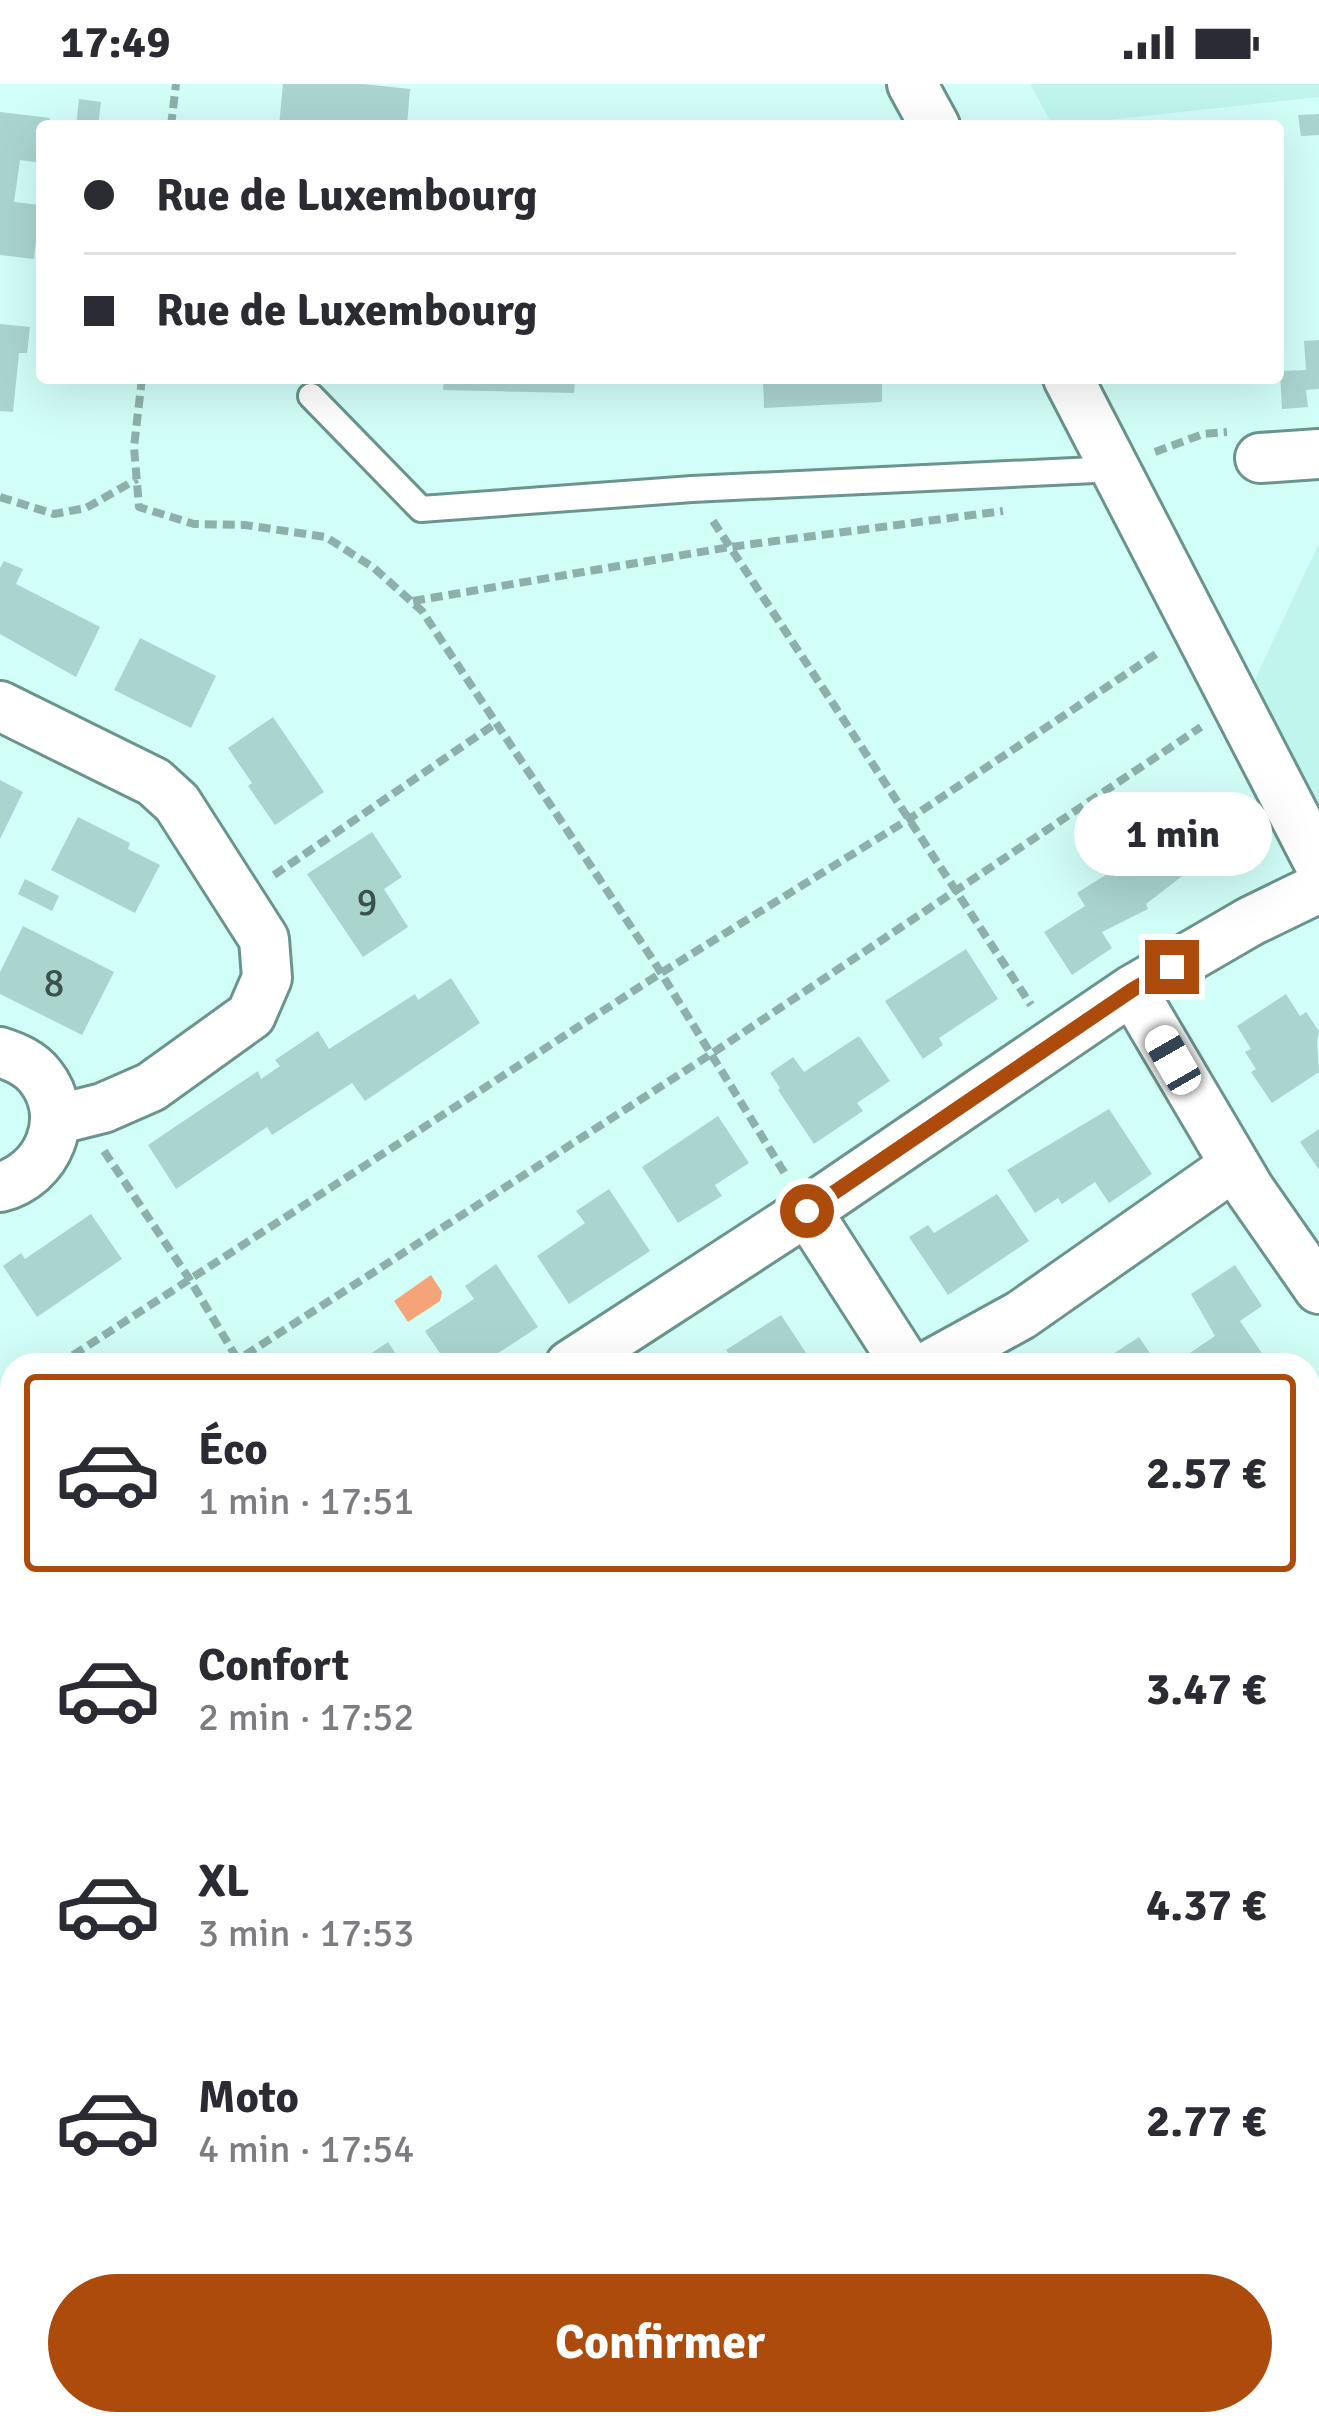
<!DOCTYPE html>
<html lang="fr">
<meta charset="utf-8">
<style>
body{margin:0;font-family:Signika,sans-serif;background:#f7f7f7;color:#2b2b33;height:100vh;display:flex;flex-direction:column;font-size:45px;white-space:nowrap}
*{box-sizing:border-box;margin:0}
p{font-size:39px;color:#7c7c81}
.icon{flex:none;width:66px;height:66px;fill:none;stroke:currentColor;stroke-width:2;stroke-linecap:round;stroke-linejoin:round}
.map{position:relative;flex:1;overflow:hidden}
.sheet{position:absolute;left:0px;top:1269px;width:1320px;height:1083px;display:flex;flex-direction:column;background:#fff;border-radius:36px 36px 0 0;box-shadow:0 12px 48px #0002}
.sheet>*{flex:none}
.banner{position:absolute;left:36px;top:36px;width:1248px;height:264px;border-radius:12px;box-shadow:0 12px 48px #0002;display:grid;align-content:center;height:264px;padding:0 48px;background:#fff}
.end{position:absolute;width:54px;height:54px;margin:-27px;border:15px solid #ad4b0d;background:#fff;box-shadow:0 0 0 6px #fff}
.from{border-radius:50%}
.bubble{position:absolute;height:84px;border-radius:42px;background:#fff;box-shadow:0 12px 48px #0002;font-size:39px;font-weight:800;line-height:84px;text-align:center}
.car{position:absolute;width:36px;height:72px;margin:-36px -18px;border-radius:15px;box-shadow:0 0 9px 3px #0007;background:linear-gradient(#fff 24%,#345 0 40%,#fff 0 76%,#345 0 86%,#fff 0)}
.banner b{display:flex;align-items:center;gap:42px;height:114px;font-size:45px}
.banner b+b{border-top:3px solid #e1e1e2}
.banner i{width:30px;height:30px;background:#2b2b33}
ul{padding:21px 0 0;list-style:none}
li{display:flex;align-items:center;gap:36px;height:198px;margin:0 24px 18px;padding:0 24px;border:6px solid transparent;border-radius:12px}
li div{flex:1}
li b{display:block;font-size:45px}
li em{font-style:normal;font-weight:800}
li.selected{border-color:#ad4b0d}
li>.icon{width:108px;height:108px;stroke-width:1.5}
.button{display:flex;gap:24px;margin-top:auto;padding:24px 48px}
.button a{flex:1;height:138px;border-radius:72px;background:#ad4b0d;color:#fff;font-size:48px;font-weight:800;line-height:138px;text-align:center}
.status{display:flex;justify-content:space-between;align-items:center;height:84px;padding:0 60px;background:#fff;direction:ltr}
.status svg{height:33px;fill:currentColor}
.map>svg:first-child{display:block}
.built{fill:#bff5ed}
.water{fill:#f7a37a}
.building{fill:#aad5cf}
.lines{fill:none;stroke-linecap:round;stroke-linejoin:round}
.service-casing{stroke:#6b948e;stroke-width:30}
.minor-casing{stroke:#6b948e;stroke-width:54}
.path{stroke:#8db0ab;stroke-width:8;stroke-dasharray:12 6;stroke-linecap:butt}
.service{stroke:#fff;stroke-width:24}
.minor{stroke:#fff;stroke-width:48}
.route{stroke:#ad4b0d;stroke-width:15}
.labels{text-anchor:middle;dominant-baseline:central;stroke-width:9;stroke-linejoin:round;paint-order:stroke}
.number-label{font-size:39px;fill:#3a514d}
</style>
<div class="status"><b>17:49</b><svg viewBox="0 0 49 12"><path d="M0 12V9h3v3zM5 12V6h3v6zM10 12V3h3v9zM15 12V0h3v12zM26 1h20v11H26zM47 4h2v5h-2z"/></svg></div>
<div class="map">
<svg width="1319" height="2351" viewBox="0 0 1319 2351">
<rect width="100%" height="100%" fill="#d2fef8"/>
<path class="built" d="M1030,0H1319V13L1053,42Z
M1319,459V836L1227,655Z"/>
<path class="water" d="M431,1191L442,1208L440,1217L408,1238L394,1217Z"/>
<path class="building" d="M283,0H363L410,5L407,42H279Z
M79,15L101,18L98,42H76Z
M0,28L50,34L49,42H42V79L20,76L14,118L40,121L34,175L0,171Z
M1319,30V51L1301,52L1298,31Z
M0,240L30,243L27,269H19L13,328L0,327Z
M1319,256V305L1306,306L1308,323L1282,325L1280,287L1306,286L1304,257Z
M444,294H575L574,309L443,306Z
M763,294H882V318L764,324Z
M4,477L23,485L16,500L100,543L76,593L0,550V484Z
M140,554L216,592L191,644L114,606Z
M273,633L324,708L275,741L248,702L252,699L228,664Z
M0,696L23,708L0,755Z
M1175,712L1212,769L1146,820L1148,825L1102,848L1112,864L1072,891L1044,848L1085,822L1077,809L1120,782L1104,758Z
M78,733L130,759L128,765L160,781L135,829L51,786Z
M372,748L402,793L384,805L408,843L363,873L307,790Z
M25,795L59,812L52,827L18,810Z
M23,842L114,888L82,951L0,910V888Z
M966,865L998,915L939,954L943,961L923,975L885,917Z
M451,894L480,939L365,1017L352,999L272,1051L267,1043L176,1105L148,1061L258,987L261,995L280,982L275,976L318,947L329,965L415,910L418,916Z
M1286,910L1300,932L1306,928L1319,947L1317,958L1319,988L1272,1019L1251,988L1256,985L1245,968L1251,965L1237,942Z
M859,952L890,997L857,1019L863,1027L814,1060L778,1006L780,1004L770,989L793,973L804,988Z
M1109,1025L1152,1090L1109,1119L1095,1098L1062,1120L1058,1114L1035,1129L1007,1086Z
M718,1032L749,1079L715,1101L722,1112L678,1139L642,1083Z
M1319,1045V1086L1300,1058Z
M609,1105L650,1167L569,1220L537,1172L585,1139L576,1127Z
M997,1110L1029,1157L948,1211L909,1153L928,1141L934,1149Z
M91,1130L122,1175L37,1233L3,1182L21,1169L25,1175Z
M496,1180L538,1243L480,1281H448L425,1247L474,1215L465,1202Z
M1235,1181L1262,1222L1240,1237L1270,1281H1189L1184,1273L1215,1252L1191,1210Z
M781,1231L814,1281H711L730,1272L726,1266Z
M1139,1253L1158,1281H1096Z
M388,1258L403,1281H354Z
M0,1624L12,1643V1711L3,1696L0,1698Z
M1308,1704H1310L1319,1754V1793L1308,1795Z
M0,1922L12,1935V2004L0,1992Z
M234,2340H338V2351H235Z
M408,2340H512L513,2351H409Z
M951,2340H1061L1062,2349L980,2351Z
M0,2345H50V2351H0Z"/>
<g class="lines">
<g class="service-casing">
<path id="service" d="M311,312L421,425L692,405L1116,385
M1308,2116L1319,2177
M897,2340L899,2351"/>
</g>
<g class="minor-casing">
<path id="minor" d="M912,0L935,42
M1068,294L1319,779
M1260,374L1319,370
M0,622L154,698L177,719L264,855L267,894L251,931L151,1003L103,1024L55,1036
M1132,906L1250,1106L1319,1205
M0,968C15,973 30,979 40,992C73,1033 48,1091 0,1103
M807,1127L906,1281
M570,1281L807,1127L1132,906L1251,837L1319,804
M930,1281L1021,1231L1235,1081
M0,1817L12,1830
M156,2340L157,2351"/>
</g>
<path class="path" d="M171,42L176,0
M142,294L134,363L139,423L194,440L245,441L326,453L374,484L422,527L653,876L787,1093
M1155,368L1203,350L1227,348
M0,413L54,430L86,424L137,395
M713,437L1031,921
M413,517L730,463L1003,427
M274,791L495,640
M104,1067L190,1196L241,1281
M58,1281L661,889L909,735L1159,568
M230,1281L711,970L1201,643
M0,1318L12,1311
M0,1416L12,1409
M0,1514L12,1533"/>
<use href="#service" class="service"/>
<use href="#minor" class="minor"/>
</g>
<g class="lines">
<path class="route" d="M807,1127L1132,906L1172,883"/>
</g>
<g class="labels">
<g class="number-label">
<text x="367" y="818">9</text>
<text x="54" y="899">8</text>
</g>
</g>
</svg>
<i class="end from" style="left:807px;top:1127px"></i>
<i class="end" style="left:1172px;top:883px"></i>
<div class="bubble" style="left:1074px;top:708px;width:198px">1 min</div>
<i class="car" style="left:1173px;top:976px;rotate:330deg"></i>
<div class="banner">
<b><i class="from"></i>Rue de Luxembourg</b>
<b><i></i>Rue de Luxembourg</b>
</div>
<section class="sheet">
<ul>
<li class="selected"><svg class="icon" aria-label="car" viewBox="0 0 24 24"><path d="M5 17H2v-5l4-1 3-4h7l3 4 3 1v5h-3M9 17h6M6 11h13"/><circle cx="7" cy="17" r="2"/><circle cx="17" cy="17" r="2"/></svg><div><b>Éco</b><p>1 min · 17:51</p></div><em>2.57 €</em></li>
<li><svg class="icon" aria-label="car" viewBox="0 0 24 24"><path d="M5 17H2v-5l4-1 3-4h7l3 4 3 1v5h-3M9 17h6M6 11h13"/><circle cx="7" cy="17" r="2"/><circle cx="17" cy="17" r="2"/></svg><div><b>Confort</b><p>2 min · 17:52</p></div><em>3.47 €</em></li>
<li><svg class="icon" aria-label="car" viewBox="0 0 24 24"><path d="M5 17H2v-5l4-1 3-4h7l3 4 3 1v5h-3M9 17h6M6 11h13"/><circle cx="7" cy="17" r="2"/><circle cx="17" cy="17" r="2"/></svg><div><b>XL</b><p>3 min · 17:53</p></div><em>4.37 €</em></li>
<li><svg class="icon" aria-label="car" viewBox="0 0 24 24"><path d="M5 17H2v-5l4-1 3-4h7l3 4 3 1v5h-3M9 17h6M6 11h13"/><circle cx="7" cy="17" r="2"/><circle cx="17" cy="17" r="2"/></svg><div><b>Moto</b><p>4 min · 17:54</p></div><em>2.77 €</em></li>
</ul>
<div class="button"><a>Confirmer</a></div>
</section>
</div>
